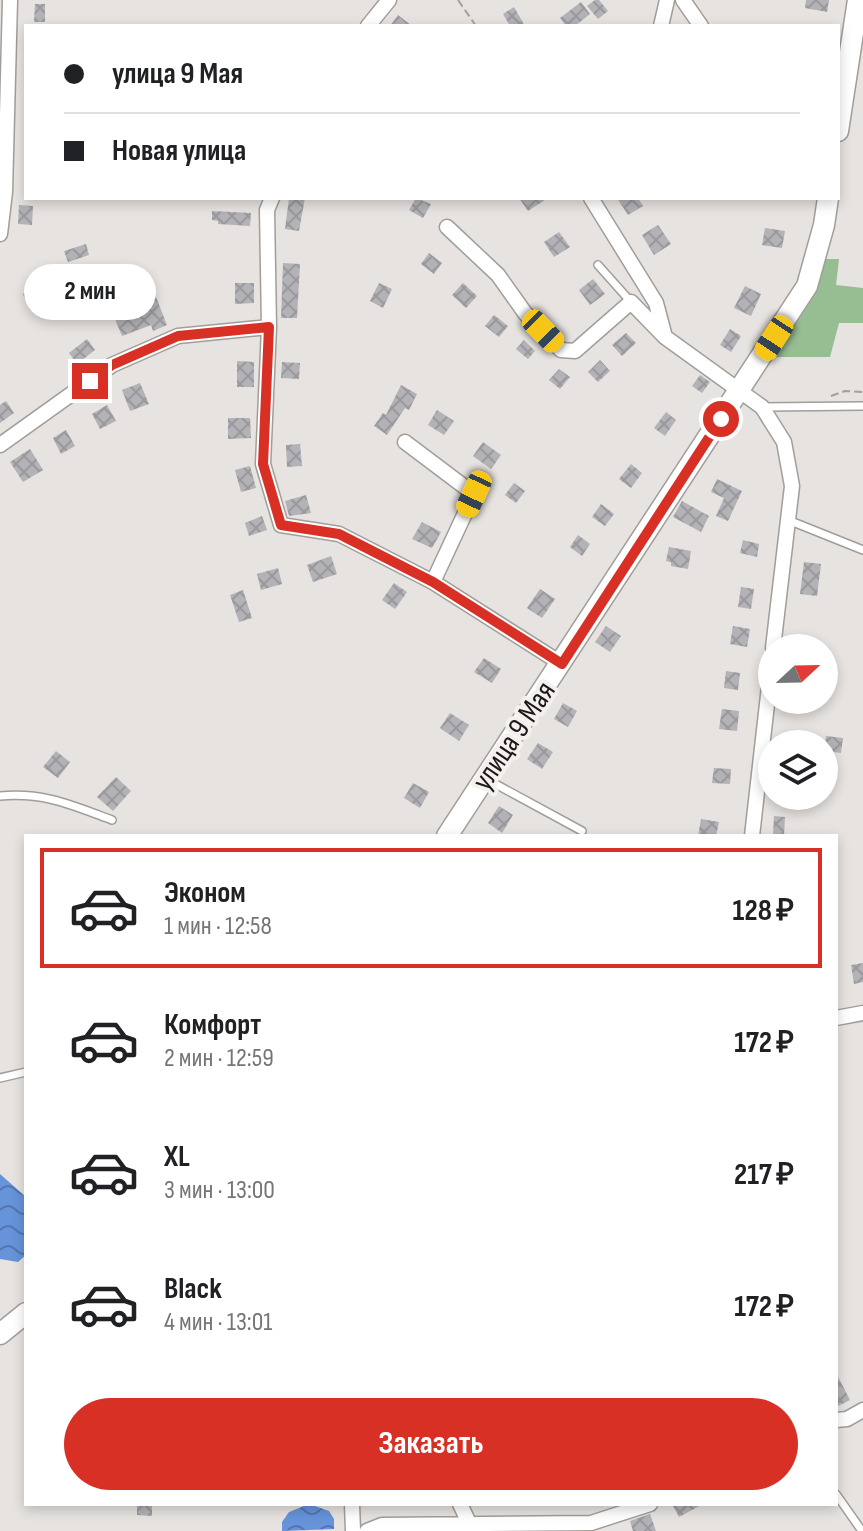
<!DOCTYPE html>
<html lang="ru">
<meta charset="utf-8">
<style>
body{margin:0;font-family:"Sofia Sans Condensed",sans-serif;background:#f2f2f2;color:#202124;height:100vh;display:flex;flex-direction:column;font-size:30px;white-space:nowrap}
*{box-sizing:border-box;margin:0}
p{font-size:26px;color:#757577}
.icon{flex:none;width:44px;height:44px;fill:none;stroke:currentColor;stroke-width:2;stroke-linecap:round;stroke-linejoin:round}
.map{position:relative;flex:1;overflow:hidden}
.drawer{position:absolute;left:24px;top:834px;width:814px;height:672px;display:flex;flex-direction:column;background:#fff;border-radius:0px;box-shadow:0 4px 12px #0003}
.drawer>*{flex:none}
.banner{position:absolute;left:24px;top:24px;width:816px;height:176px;border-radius:0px;box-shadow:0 4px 12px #0003;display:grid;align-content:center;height:176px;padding:0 40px;background:#fff}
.needle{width:52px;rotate:68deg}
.tools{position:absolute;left:758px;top:634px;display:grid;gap:16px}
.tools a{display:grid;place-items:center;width:80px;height:80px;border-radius:50%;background:#fff;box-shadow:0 4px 12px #0003;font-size:40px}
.end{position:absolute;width:36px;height:36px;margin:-18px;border:10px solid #d93025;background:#fff;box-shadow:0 0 0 4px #fff}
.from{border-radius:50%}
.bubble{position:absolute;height:56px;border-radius:28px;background:#fff;box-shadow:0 4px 12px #0003;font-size:26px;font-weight:700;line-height:56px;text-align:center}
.car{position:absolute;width:24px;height:48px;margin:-24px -12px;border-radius:10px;box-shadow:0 0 6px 2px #0007;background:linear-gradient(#f5c518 24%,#345 0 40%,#f5c518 0 76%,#345 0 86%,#f5c518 0)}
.banner b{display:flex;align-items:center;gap:28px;height:76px;font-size:30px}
.banner b+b{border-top:2px solid #e0e0e0}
.banner i{width:20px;height:20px;background:#202124}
ul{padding:14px 0 0;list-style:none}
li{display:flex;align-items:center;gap:24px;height:120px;margin:0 16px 12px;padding:0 24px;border:4px solid transparent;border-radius:0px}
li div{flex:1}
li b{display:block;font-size:30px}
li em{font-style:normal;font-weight:700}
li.current{border-color:#d93025}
li>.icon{width:72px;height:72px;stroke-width:1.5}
.action{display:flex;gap:16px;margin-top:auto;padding:16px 40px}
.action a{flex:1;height:92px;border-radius:48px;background:#d93025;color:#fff;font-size:32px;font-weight:700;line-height:92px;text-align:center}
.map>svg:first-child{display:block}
.green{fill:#97bd92}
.water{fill:url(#water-waves)}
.building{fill:url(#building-cross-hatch)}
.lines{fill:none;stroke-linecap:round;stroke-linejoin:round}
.service-casing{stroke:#a19e9a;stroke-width:10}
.minor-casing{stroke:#a19e9a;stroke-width:17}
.secondary-casing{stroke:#a19e9a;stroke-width:23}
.path{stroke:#a3a09e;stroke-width:2;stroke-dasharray:8 4;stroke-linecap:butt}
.service{stroke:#fff;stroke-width:7}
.minor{stroke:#fff;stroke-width:14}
.secondary{stroke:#fff;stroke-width:20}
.route{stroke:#d93025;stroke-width:10}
.labels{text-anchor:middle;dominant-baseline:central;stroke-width:8;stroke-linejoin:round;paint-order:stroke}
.street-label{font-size:30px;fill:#1a1918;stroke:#f4f0ed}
</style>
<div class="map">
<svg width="863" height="1531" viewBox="0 0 863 1531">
<defs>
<pattern id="water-waves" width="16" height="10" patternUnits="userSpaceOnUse" patternTransform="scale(2)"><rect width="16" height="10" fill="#6693da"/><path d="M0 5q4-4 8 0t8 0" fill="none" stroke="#5377b0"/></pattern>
<pattern id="building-cross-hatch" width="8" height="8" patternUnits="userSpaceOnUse" patternTransform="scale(2)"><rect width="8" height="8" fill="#b3b2b6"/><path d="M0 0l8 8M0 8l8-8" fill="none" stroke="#99989c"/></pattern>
</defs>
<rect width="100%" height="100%" fill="#e7e3e0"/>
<path class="green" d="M824,259H839L836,285L863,288V323H839L830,357H774Z"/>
<path class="water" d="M0,1174L26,1197V1255L18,1262L0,1259Z
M304,1506H315L329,1511L334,1519V1529L282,1531V1522L289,1512Z"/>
<path class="building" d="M595,0H599L608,11L598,19L587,6Z
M806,0H829L827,12L805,8Z
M581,2L590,14L575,26H566L560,18Z
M35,4H45V22H34Z
M514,7L525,26H510L503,14Z
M398,15L412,26H390Z
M289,198H305L299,231L285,229Z
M416,198L431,204L423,218L409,210Z
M519,198H548L528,211Z
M617,198H638L643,206L628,215Z
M19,205L33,206L32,225L18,224Z
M212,211L251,213L250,226L218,224V221L212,220Z
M658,225L671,244L654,255L642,235Z
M765,228L785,231L782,248L762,245Z
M559,232L570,247L554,257L544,242Z
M86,244L89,255L68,262L64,251Z
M429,253L442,263L434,274L421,264Z
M283,263L300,264L297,318H281Z
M593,279L605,294L590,305L579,290Z
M235,283H254V303L235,304Z
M379,283L392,289L383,308L370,301Z
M463,283L477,296L466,308L452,295Z
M42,285L49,302L30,310L23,294Z
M745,286L761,294L751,316L734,308Z
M154,292L167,325L153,331L151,325L122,336L115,319L139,309L136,299Z
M494,315L508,326L499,337L485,326Z
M730,329L741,336L731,352L720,345Z
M626,333L636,343L622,356L612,345Z
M87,339L95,350L77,364L69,353Z
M524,340L535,351L528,359L516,349Z
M600,360L610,371L598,382L588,372Z
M237,361L254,362V387H237Z
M282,362L300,363L299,379L281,378Z
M559,369L570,377L560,389L549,380Z
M700,375L710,382L702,393L692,386Z
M140,383L149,404L130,411L122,390Z
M401,385L417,394L409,410L405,408L387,435L374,426L383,413L386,415Z
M6,401L14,413L0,423V405Z
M107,405L116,421L100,429L92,414Z
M437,410L454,421L444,435L428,425Z
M666,412L676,420L665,436L654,428Z
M228,418H250L251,438L228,439Z
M66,430L75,446L61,454L53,438Z
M483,442L501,455L491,469L473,456Z
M300,444L302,466L287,467L286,445Z
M30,449L43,470L23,482L10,462Z
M631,464L642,473L631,488L619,479Z
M250,466L256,488L241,492L235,470Z
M717,479L742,491L728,521L716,516L724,498L711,492Z
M514,483L525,491L516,503L505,495Z
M306,495L311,513L289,516L285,501Z
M682,501L709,516L701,532L673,517Z
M601,504L614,514L605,526L592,517Z
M262,516L267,530L249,536L245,523Z
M422,522L441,532L432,548L412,539Z
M578,535L590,544L582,556L570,547Z
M743,540L759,544L757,557L740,553Z
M669,547L691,551L688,569L671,566V562L666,561Z
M331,556L337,574L313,582L307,565Z
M804,562L821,564L817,596L800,594Z
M278,568L282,584L261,590L257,574Z
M394,583L407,592L395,609L382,600Z
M741,587L754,589L751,609L738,607Z
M540,589L555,599L542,618L527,608Z
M243,590L252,618L239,622L230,595Z
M606,626L621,636L610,652L595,642Z
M733,626L750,629L747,647L730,644Z
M484,658L501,669L492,683L474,672Z
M726,671L740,673L738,690L724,688Z
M786,700H799L798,713L785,711Z
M563,703L577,711L568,727L554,719Z
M722,709L739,711L737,731L719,729Z
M450,713L469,725L459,741L440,728Z
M826,736L843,738L841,753L824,751Z
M538,743L553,752L542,769L527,759Z
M56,751L70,762L58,778L43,767Z
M714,768L731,769L730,784L712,783Z
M116,777L131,791L113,811L97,797Z
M413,783L429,792L420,808L404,798Z
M499,806L513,815L502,833L488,823Z
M774,816L785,817L784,836L773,835Z
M701,819L719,822L716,836H698Z
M863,963V982L854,984L851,965Z
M836,1373L850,1400L836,1407Z
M137,1504H152V1516L137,1515Z
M672,1504H703L679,1517Z
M650,1514L656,1531H633L630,1521Z"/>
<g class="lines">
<g class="service-casing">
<path id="service" d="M598,265L631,302
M764,407L863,406
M788,520L863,550
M488,780L582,831
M0,796C44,792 72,805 112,820
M0,1078L26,1072
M836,1494L862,1531"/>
</g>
<g class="minor-casing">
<path id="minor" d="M683,0L701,26
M368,26L389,0
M661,26L667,0
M272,198L267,210L269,327L263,464L281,525L339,534L433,582L562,664
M591,198L656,303L665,337L762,407L784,442L792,486L773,648
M447,227L498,275L525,313L561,350L575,351L631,302L664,336
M0,234L5,192L10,0
M405,442L474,494L433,582
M0,445L112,365L178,336L269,327
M752,836L772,660
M836,1018L863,1013
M836,1420L847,1419L863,1410
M352,1504L353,1531
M460,1504L470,1525
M367,1531L382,1525L591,1523L650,1504"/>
</g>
<g class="secondary-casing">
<path id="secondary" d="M838,131L858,0
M447,836L807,286L824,225L828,198
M0,1334L26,1313"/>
</g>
<path class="path" d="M458,0L476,26
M831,396L845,391L863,392"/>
<use href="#service" class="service"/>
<use href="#minor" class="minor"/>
<use href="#secondary" class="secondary"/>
</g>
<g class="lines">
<path class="route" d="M90,381L112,365L178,336L269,327L263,464L281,525L339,534L433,582L562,664L721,419"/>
</g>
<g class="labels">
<g class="street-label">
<text transform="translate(514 736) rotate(-56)">улица 9 Мая</text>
</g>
</g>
</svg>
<div class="tools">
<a><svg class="needle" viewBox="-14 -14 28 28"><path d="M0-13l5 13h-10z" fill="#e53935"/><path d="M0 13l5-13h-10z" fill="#757577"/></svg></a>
<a><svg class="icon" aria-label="layers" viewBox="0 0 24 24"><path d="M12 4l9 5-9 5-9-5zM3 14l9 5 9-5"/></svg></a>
</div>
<i class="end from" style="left:721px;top:419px"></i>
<i class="end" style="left:90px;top:381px"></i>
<div class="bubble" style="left:24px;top:264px;width:132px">2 мин</div>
<i class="car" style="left:543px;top:331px;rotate:136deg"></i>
<i class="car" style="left:774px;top:338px;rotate:213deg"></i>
<i class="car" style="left:474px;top:494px;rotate:205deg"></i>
<div class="banner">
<b><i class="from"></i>улица 9 Мая</b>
<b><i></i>Новая улица</b>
</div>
<section class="drawer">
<ul>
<li class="current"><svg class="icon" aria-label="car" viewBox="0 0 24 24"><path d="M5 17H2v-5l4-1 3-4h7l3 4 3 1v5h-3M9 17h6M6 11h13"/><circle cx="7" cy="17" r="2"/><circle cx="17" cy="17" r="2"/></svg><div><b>Эконом</b><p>1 мин · 12:58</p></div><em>128 ₽</em></li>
<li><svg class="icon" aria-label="car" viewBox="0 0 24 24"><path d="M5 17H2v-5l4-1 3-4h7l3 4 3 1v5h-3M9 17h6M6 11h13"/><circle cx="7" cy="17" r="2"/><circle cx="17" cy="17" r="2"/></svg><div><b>Комфорт</b><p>2 мин · 12:59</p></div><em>172 ₽</em></li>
<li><svg class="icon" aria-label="car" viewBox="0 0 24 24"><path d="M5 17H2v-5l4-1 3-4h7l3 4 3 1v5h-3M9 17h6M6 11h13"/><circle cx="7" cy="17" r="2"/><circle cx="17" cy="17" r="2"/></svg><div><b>XL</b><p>3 мин · 13:00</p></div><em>217 ₽</em></li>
<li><svg class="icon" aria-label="car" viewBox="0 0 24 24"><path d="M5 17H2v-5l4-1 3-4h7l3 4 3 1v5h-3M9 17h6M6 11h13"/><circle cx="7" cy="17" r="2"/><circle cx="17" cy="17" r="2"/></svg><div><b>Black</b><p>4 мин · 13:01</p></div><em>172 ₽</em></li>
</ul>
<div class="action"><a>Заказать</a></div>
</section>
</div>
